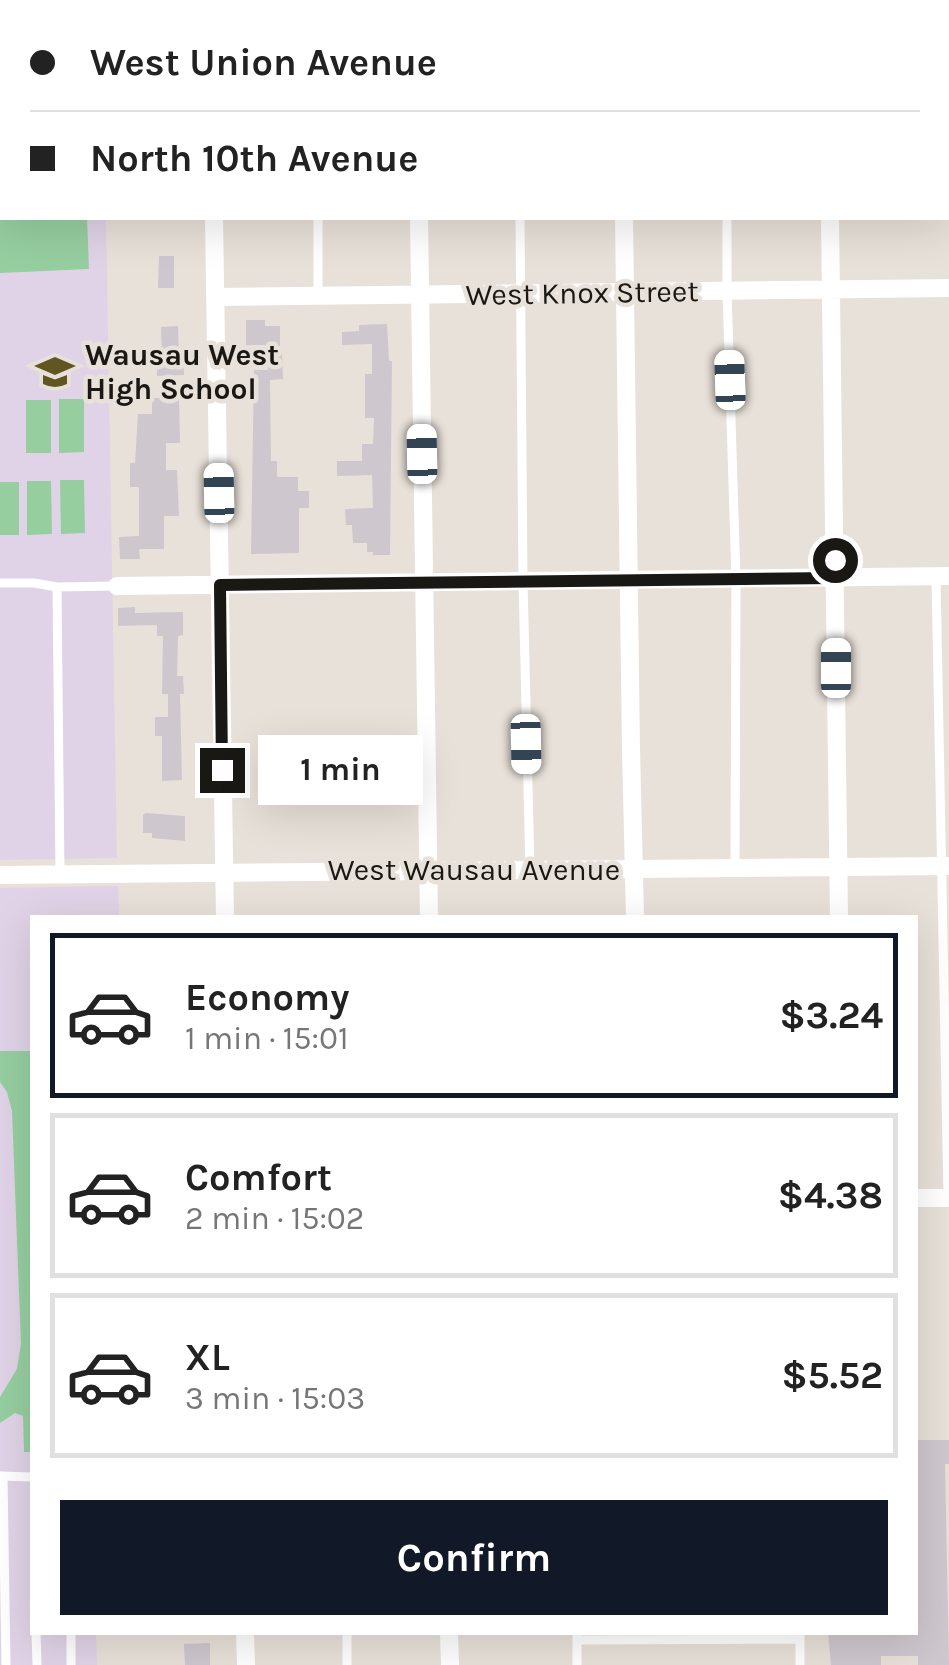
<!DOCTYPE html>
<meta charset="utf-8">
<style>
body{margin:0;font-family:Karla,sans-serif;background:#f2f2f2;color:#222;height:100vh;display:flex;flex-direction:column;font-size:38px;white-space:nowrap}
*{box-sizing:border-box;margin:0}
p{font-size:32px;color:#767676}
.icon{flex:none;width:55px;height:55px;fill:none;stroke:currentColor;stroke-width:2;stroke-linecap:round;stroke-linejoin:round}
.map{position:relative;flex:1;overflow:hidden}
.details{position:absolute;left:30px;top:915px;width:888px;height:720px;display:flex;flex-direction:column;background:#fff;border-radius:0px;box-shadow:0 10px 40px #0002}
.details>*{flex:none}
.guide{position:absolute;left:0px;top:0px;width:950px;height:220px;box-shadow:0 10px 40px #0002;display:grid;align-content:center;height:220px;padding:0 30px;background:#fff}
.end{position:absolute;width:45px;height:45px;margin:-22px;border:12px solid #1a1815;background:#fff;box-shadow:0 0 0 5px #fff}
.from{border-radius:50%}
.bubble{position:absolute;height:70px;border-radius:0px;background:#fff;box-shadow:0 10px 40px #0002;font-size:32px;font-weight:700;line-height:70px;text-align:center}
.car{position:absolute;width:30px;height:60px;margin:-30px -15px;border-radius:12px;box-shadow:0 0 8px 2px #0007;background:linear-gradient(#fff 24%,#345 0 40%,#fff 0 76%,#345 0 86%,#fff 0)}
.guide b{display:flex;align-items:center;gap:35px;height:95px;font-size:38px}
.guide b+b{border-top:2px solid #e0e0e0}
.guide i{width:25px;height:25px;background:#222}
ul{padding:18px 0 0;list-style:none}
li{display:flex;align-items:center;gap:30px;height:165px;margin:0 20px 15px;padding:0 10px;border:5px solid #e0e0e0;border-radius:0px}
li div{flex:1}
li b{display:block;font-size:38px}
li em{font-style:normal;font-weight:700}
li.active{border-color:#111827}
li>.icon{width:90px;height:90px;stroke-width:1.5}
.action{display:flex;gap:20px;margin-top:auto;padding:20px 30px}
.action a{flex:1;height:115px;border-radius:0px;background:#111827;color:#fff;font-size:40px;font-weight:700;line-height:115px;text-align:center}
.map>svg:first-child{display:block}
.education{fill:#e0d3e7}
.green{fill:#96cea0}
.building{fill:#cec7ce}
.lines{fill:none;stroke-linecap:round;stroke-linejoin:round}
.path{stroke:#9e9993;stroke-width:2.5;stroke-dasharray:8 5;stroke-linecap:butt}
.lane{stroke:#fff;stroke-width:9}
.street{stroke:#fff;stroke-width:18}
.route{stroke:#1a1815;stroke-width:12}
.labels{text-anchor:middle;dominant-baseline:central;stroke-width:9;stroke-linejoin:round;paint-order:stroke}
.street-label{font-size:30px;fill:#1a1815;stroke:#e8e1d9}
.poi-label{font-size:30px;font-weight:bold;fill:#1a1815;stroke:#e8e1d9;text-anchor:start}
</style>
<div class="map">
<svg width="949" height="1665" viewBox="0 0 949 1665">
<rect width="100%" height="100%" fill="#e8e1d9"/>
<path class="education" d="M0,0H103V2H2V218H106L117,858L0,860Z
M118,886L119,917L32,918V1632L96,1633L97,1665H0V888Z"/>
<path class="green" d="M2,28V218H87L89,269L0,273V29Z
M59,399H84V452L59,453Z
M26,400H51V453H26Z
M60,480H84L85,533L61,534Z
M27,481H51L52,534L27,535Z
M0,482H19V535H0Z
M0,1051H32V1452H24L23,1416L15,1413L0,1423V1397L17,1369L21,1344L12,1111L7,1092L0,1082Z"/>
<path class="building" d="M159,256H174V288H158Z
M246,320H265V326H280V354H282L283,379L270,380L271,461H277V477H298V491H309V508H299V553L251,554L254,370H268V345H246Z
M387,324L389,361H392L390,555H373V552H367V543H353L352,525H346L345,509L373,508L372,475L337,476V461H362V444H373L374,418H365V374H372V344L342,345V332L359,331V325Z
M178,326L179,355H183L184,375L157,376V356H162L161,327Z
M152,398H179L180,443H166V470H177L179,516H164V549H139L140,559H120L119,537L139,536V487H130V463H135L138,414H152Z
M135,607V613L183,612V635L178,636L177,676H183L184,694H180L182,780L162,781V736H155V717H168V694H162L163,636H157V625L118,626V608Z
M146,813L185,816V841L152,838V833H143V815Z
M915,1440H949V1464H945L949,1665H918V1656H881V1665H831L828,1632H915Z
M210,1643V1665H185L184,1644Z"/>
<g class="lines">
<path class="path" d="M8,2L16,0
M0,5L2,4"/>
<path class="lane" d="M315,0V2
M517,0V2
M727,0V2
M318,218V295
M520,218L523,581L530,870
M727,218V291L736,579L735,868
M936,577L948,1198
M0,583H34L57,587L117,586
M57,587L60,874
M0,1476L32,1477
M3,1476L6,1665
M36,1632L37,1665
M347,1632V1665
M577,1632V1665
M800,1632V1665
M577,1640L800,1639
M71,1665V1632"/>
<path class="street" d="M211,0V2
M416,0V2
M622,0V2
M828,0V2
M214,218L225,918
M419,218L429,918
M624,218L631,749L635,918
M830,218L839,918
M215,297L949,288
M117,586L949,576
M0,875L949,866
M915,1198H949
M245,1632L246,1665
M449,1632L450,1665"/>
</g>
<g class="lines">
<path class="route" d="M222,770L220,585L836,578L835,560"/>
</g>
<defs>
<g id="school-bare" transform="scale(3)"><path d="M0-5L7-2L0 1L-7-2ZM-4 1L0 2.5L4 1V4Q0 6-4 4Z" fill="#605622" stroke="#e8e1d9" stroke-width="2.5" paint-order="stroke"/></g>
</defs>
<g fill-rule="evenodd">
<use href="#school-bare" x="55" y="372"/>
</g>
<g class="labels">
<g class="street-label">
<text transform="translate(582 293) rotate(-1)">West Knox Street</text>
<text x="474" y="870">West Wausau Avenue</text>
</g>
<g class="poi-label">
<text x="85" y="355">Wausau West<tspan x="85" dy="34">High School</tspan></text>
</g>
</g>
</svg>
<i class="end from" style="left:835px;top:560px"></i>
<i class="end" style="left:222px;top:770px"></i>
<div class="bubble" style="left:258px;top:735px;width:165px">1 min</div>
<i class="car" style="left:730px;top:380px;rotate:358deg"></i>
<i class="car" style="left:422px;top:454px;rotate:359deg"></i>
<i class="car" style="left:219px;top:493px;rotate:359deg"></i>
<i class="car" style="left:836px;top:668px;rotate:0deg"></i>
<i class="car" style="left:526px;top:744px;rotate:179deg"></i>
<div class="guide">
<b><i class="from"></i>West Union Avenue</b>
<b><i></i>North 10th Avenue</b>
</div>
<section class="details">
<ul>
<li class="active"><svg class="icon" aria-label="car" viewBox="0 0 24 24"><path d="M5 17H2v-5l4-1 3-4h7l3 4 3 1v5h-3M9 17h6M6 11h13"/><circle cx="7" cy="17" r="2"/><circle cx="17" cy="17" r="2"/></svg><div><b>Economy</b><p>1 min · 15:01</p></div><em>$3.24</em></li>
<li><svg class="icon" aria-label="car" viewBox="0 0 24 24"><path d="M5 17H2v-5l4-1 3-4h7l3 4 3 1v5h-3M9 17h6M6 11h13"/><circle cx="7" cy="17" r="2"/><circle cx="17" cy="17" r="2"/></svg><div><b>Comfort</b><p>2 min · 15:02</p></div><em>$4.38</em></li>
<li><svg class="icon" aria-label="car" viewBox="0 0 24 24"><path d="M5 17H2v-5l4-1 3-4h7l3 4 3 1v5h-3M9 17h6M6 11h13"/><circle cx="7" cy="17" r="2"/><circle cx="17" cy="17" r="2"/></svg><div><b>XL</b><p>3 min · 15:03</p></div><em>$5.52</em></li>
</ul>
<div class="action"><a>Confirm</a></div>
</section>
</div>
